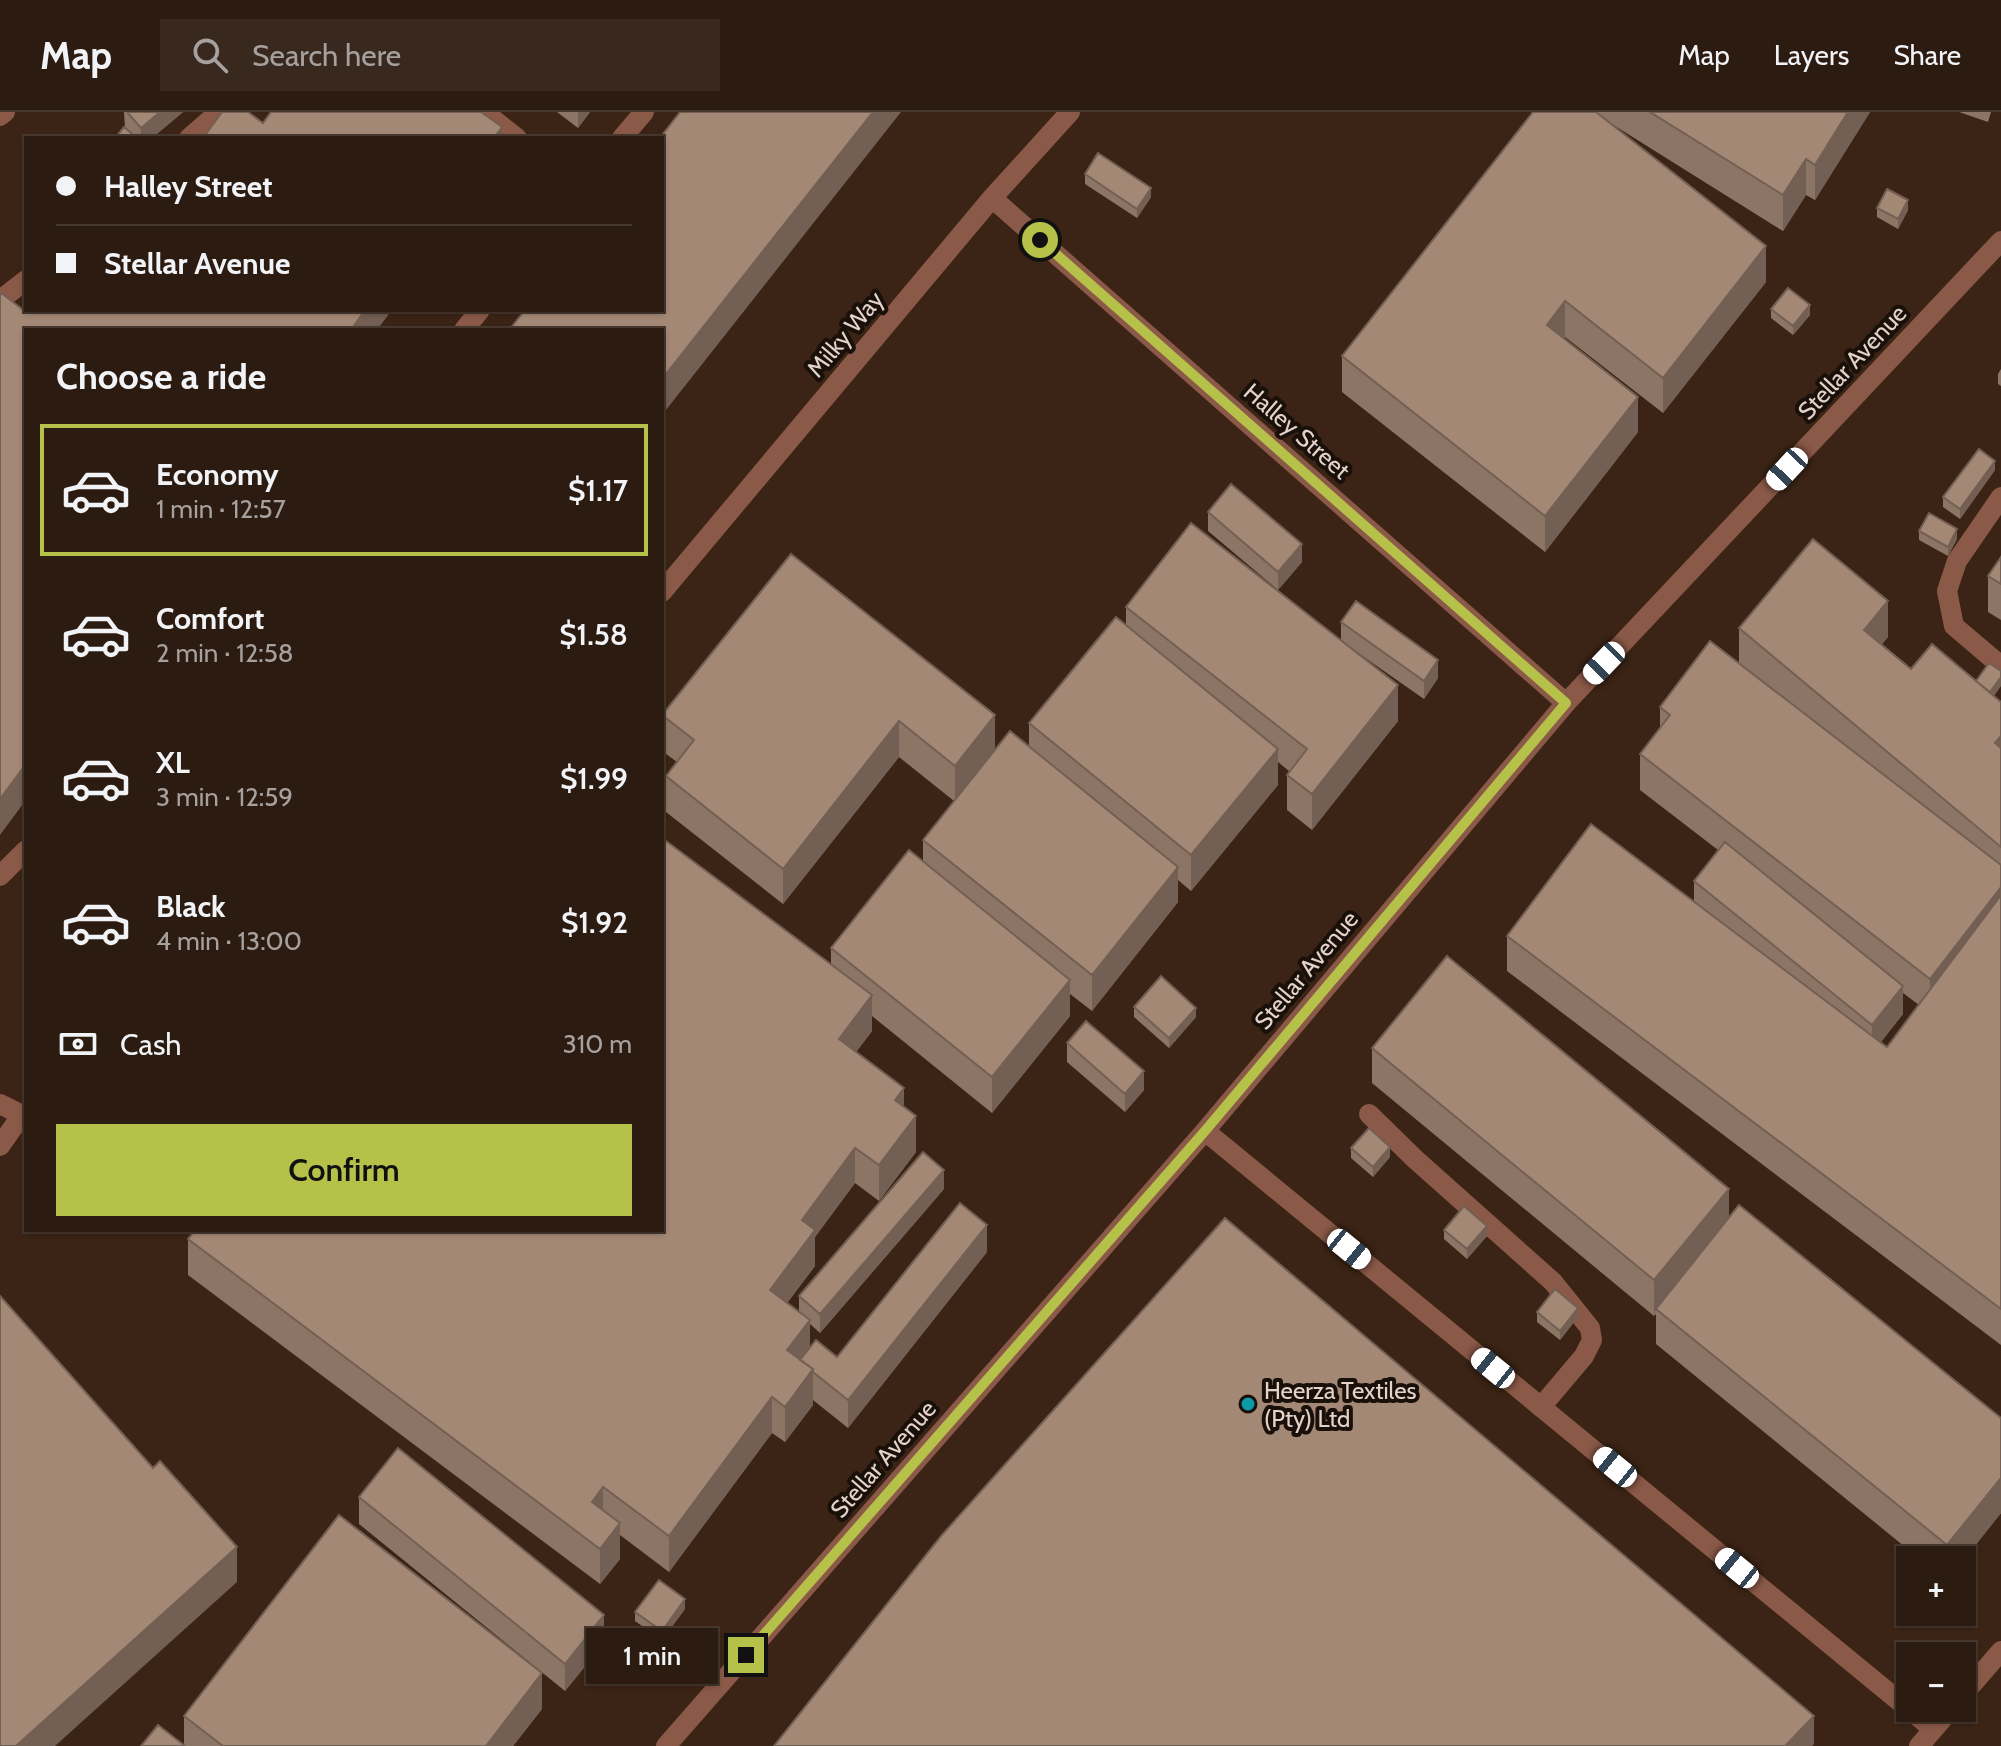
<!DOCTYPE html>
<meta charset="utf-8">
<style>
body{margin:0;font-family:Cabin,sans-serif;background:#38281e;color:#f1f3f6;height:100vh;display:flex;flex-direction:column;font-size:30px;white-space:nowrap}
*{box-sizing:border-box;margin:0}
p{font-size:26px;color:#a6a19f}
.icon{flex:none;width:44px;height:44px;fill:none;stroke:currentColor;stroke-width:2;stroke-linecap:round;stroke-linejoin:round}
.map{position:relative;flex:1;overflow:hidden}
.drawer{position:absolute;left:24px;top:216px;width:640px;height:904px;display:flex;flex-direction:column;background:#2c1b10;border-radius:0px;box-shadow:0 2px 6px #0004,0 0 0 2px #483930}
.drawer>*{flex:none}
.hud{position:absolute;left:24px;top:24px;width:640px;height:176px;border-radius:0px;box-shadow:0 2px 6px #0004,0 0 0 2px #483930;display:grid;align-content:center;height:176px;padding:0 32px;background:#2c1b10}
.controls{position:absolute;left:1896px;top:1434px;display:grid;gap:16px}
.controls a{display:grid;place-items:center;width:80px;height:80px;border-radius:0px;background:#2c1b10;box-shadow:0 2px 6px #0004,0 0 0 2px #483930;font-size:40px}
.end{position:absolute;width:36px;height:36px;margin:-18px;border:10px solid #b6c149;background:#111;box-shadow:0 0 0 4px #111}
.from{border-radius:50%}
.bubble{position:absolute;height:56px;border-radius:0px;background:#2c1b10;box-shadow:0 2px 6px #0004,0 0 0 2px #483930;font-size:26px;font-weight:600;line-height:56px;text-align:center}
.car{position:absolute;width:24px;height:48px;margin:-24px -12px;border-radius:10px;box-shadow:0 0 6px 2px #0007;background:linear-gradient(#fff 24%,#345 0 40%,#fff 0 76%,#345 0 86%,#fff 0)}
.hud b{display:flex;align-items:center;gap:28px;height:76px;font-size:30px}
.hud b+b{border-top:2px solid #483930}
.hud i{width:20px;height:20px;background:#f1f3f6}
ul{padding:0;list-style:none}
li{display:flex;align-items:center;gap:24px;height:132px;margin:0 16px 12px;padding:0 16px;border:4px solid transparent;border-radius:0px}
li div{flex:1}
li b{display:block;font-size:30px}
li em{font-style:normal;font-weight:600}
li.selected{border-color:#b6c149}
li>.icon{width:72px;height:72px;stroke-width:1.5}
h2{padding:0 32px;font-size:36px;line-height:96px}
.pay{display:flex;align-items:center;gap:20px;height:88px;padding:0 32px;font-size:30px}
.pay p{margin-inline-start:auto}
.action{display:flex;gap:16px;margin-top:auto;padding:16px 32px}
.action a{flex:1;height:92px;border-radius:0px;background:#b6c149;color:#111;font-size:32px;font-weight:600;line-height:92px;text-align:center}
header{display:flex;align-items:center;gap:48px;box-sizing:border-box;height:112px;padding:0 40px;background:#2c1b10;border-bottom:2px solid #483930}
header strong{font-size:38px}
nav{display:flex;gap:44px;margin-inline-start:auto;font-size:28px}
.search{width:560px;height:72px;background:#38281e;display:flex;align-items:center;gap:20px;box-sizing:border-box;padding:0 28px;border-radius:0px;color:#a6a19f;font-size:30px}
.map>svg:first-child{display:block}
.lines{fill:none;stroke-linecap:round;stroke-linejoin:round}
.service{stroke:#8a5947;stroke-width:20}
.minor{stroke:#8a5947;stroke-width:20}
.wall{fill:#8d7565;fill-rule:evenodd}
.shaded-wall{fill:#735f53}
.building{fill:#a48876;stroke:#735f53;stroke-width:2}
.route{stroke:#b6c149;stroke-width:10}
.culture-dot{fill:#0f9aa8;stroke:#1a100a;stroke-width:3}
.labels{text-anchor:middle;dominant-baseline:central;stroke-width:8;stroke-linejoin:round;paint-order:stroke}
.street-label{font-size:24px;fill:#e3d3ca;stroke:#1a100a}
.poi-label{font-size:24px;fill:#e3d3ca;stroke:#1a100a;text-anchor:start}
</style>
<header>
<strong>Map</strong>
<div class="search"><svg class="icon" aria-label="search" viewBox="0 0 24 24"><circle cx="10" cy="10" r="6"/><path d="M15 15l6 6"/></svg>Search here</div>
<nav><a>Map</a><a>Layers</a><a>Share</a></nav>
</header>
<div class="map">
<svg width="2001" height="1634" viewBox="0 0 2001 1634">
<rect width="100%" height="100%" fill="#3b2415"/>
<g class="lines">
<path class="service" d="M484,0L517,26
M189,26L219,0
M622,26L644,0
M0,188L26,168
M464,218L480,198
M2001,385L1957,449L1947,479L1954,514L2001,554
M0,764L26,738
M1369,1002L1415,1047L1553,1170L1590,1216L1592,1228L1584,1244L1541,1295
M0,1034L21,1004"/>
<path class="minor" d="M0,4L5,0
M992,86L1566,591
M662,480L992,86L1070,0
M0,992L26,1005
M1205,1019L1933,1617
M1962,1584L2001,1539
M666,1634L1205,1019L1566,591L2001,129
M1919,1634L1952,1596"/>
</g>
<path class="wall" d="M124,0H183L152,26H115L125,16Z
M557,0H590L578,16Z
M1533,0H1870L1815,88L1806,83L1783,119L1607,9L1766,170L1663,301L1565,225L1564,227L1638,320L1545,440L1342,280V244Z
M1959,0H1991L1988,10Z
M1085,62L1151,85L1137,106L1085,72Z
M1877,96L1908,98L1898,117L1877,105Z
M1771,197L1810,203L1793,223L1771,206Z
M2001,257V274L1998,272V262Z
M1995,358L1960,407L1943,395V385Z
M1208,400L1302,450L1278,478L1208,419Z
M1919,419L1957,427L1948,444L1919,428Z
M791,442L995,638L1029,634V611L1126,513V495L1398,609L1312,718L1287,698V663L1289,659L1278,650V673L1191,779L1178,768V790L1092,899L1070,882V904L992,1001L872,904V919L856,940L904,995L916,1040L879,1089L855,1071L815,1125V1154L787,1191L799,1200V1184L944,1077L820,1221L810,1212V1236L837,1245L987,1140L848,1316L813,1288V1293L785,1330L772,1321L669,1460L620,1423V1447L600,1472L188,1163V1127L831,853V836L923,749V728L954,689L899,645L783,792L666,700V664L677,650L662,639V603Z
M2001,445V508L1988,500V464Z
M1341,510L1438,566L1424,587L1341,529Z
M1739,516L1888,525L1882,532L1911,557L1994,584L2001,590V1233L1507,859V824L1694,789V769L1718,738L1640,678V642L1660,616V595L1739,551ZM1903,881L1919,893L1887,935L1881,930L1903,902Z
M26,831V868H25Z
M1134,895L1196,905L1169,936L1134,905Z
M1067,931L1144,978L1125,1000L1067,950Z
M1372,936L1729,1105L2001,1306V1401L1962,1450V1448H1921L1656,1232V1202L1654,1204L1372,971Z
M1351,1036L1390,1045L1373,1065L1351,1046Z
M1444,1118L1487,1124L1467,1147L1444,1127Z
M1537,1200L1578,1205L1560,1228L1537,1210Z
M359,1385L604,1531L565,1579L359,1412Z
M685,1497L662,1528L635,1509V1500Z
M606,1547L638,1553L630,1569L606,1557Z
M542,1597L513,1634H141L184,1633V1604Z"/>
<path class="shaded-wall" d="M160,0H183L152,26H141V16Z
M578,0H590L578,16Z
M873,0H901L662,303V267Z
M1848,0H1870L1815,88V53Z
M502,15V26H494Z
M1806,47V83L1783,119V83Z
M1151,76V85L1137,106V97Z
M1908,88V98L1898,117V107Z
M1766,134V170L1663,301V266Z
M1565,189V225L1547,249V213Z
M1810,193V203L1793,223V214Z
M365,198H392L377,218H351Z
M1638,285V320L1545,440V404Z
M1995,349V358L1960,407V397Z
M1957,417V427L1948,444V435Z
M1302,432V450L1278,478V460Z
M1888,489V525L1864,553V518Z
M1438,548V566L1424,587V569Z
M2001,565V574L1986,596V586Z
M1398,573V609L1312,718V682Z
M995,603V639L955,689V654Z
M899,609V645L783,792V757Z
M2001,624V660L1995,631Z
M1278,637V673L1191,779V743Z
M26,652V688L0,723V687Z
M1178,755V790L1092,899V863Z
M2001,775V810L1930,902V867Z
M1070,868V904L992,1001V965Z
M1903,874V902L1872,940V913Z
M872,883V919L839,963V927Z
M1196,896V905L1169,936V926Z
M1144,959V978L1125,1000V982Z
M904,976V1011L895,988Z
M916,1004V1040L879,1089V1053Z
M1390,1035V1045L1373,1065V1055Z
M855,1036V1071L815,1125V1154L770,1214V1178L802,1108Z
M944,1058V1077L820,1221V1202Z
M1729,1077V1112L1656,1197L1654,1204V1168Z
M987,1113V1140L848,1316V1288Z
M1487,1114V1124L1467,1147V1137Z
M1578,1196V1205L1560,1228V1219Z
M810,1208V1244L803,1253L787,1238Z
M813,1257V1293L785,1330V1295Z
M772,1285V1321L669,1460V1424Z
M2001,1366V1401L1962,1450V1448H1947V1433Z
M603,1375V1411L592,1390Z
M620,1411V1447L600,1472V1437Z
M237,1435V1470L55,1634H16Z
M685,1487V1497L662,1528V1519Z
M604,1503V1531L565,1579V1552Z
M638,1544V1553L630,1569V1560Z
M542,1561V1597L513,1634H486Z
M1814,1604V1632L1812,1634H1785Z"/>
<path class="building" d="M127,0H160L141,16Z
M222,0H248L263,11L271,0H481L502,15L494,26H203Z
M680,0H873L662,267V218H509L525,198H662V26H660Z
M1533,0H1596L1766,134L1663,266L1565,189L1547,213L1638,285L1545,404L1342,244Z
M1650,0H1848L1815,53L1806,47L1783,83Z
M124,15L137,26H115Z
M1098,41L1151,76L1137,97L1085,62Z
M1887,77L1908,88L1898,107L1877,96Z
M1788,176L1810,193L1793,214L1771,197Z
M0,180L26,200L27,198H365L351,218H26V652L0,687Z
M1979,337L1995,349L1960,397L1943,385Z
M1231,372L1302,432L1278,460L1208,400Z
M1929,401L1957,417L1948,435L1919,419Z
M1191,411L1398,573L1312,682L1287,663L1307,637L1126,495Z
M1813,427L1888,489L1864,518L1911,557L1932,532L2001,590V624L1995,631L2001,636V735L1739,516Z
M791,442L995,603L955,654L899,609L783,757L666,664L694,628L662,603Z
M2001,445V472L1988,464Z
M1356,489L1438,548L1424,569L1341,510Z
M1116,505L1278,637L1191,743L1029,611Z
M1710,529L2001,753V775L1930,867L1640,642L1670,603L1660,595Z
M1989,551L2001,559V565L1990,580L1976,569Z
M1010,619L1178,755L1092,863L923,728Z
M1591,712L1887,935L2001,783V1197L1507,824Z
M662,726L872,883L839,927L904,976L895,988L916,1004L879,1053L855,1036L802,1108L815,1118L770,1178L810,1208L787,1238L813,1257L785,1295L772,1285L669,1424L603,1375L592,1390L620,1411L600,1437L188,1127L195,1118H662Z
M1725,730L1903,874L1872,913L1694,769Z
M909,738L1070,868L992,965L831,836Z
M1447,844L1729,1077L1654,1168L1372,936Z
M1161,864L1196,896L1169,926L1134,895Z
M1086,909L1144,959L1125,982L1067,931Z
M1369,1016L1390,1035L1373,1055L1351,1036Z
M923,1040L944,1058L820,1202L799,1184Z
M960,1091L987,1113L848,1288L813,1260V1257L800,1248L816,1228L837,1245Z
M1739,1093L2001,1306V1366L1947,1433L1656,1197Z
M1464,1094L1487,1114L1467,1137L1444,1118Z
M1225,1106L1814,1604L1785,1634H774L942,1423Z
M1555,1177L1578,1196L1560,1219L1537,1200Z
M0,1184L153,1356L160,1349L237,1435L16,1634H0Z
M398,1336L604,1503L565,1552L359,1385Z
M339,1403L542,1561L486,1634H223L184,1604Z
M659,1468L685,1487L662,1519L635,1500Z
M614,1531L638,1544L630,1560L606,1547Z
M158,1613L185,1634H141Z"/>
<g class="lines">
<path class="route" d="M746,1543L1205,1019L1566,591L1040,128"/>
</g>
<circle class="culture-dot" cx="1248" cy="1292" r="8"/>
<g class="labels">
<g class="street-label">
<text transform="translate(845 222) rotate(-50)">Milky Way</text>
<text transform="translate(1852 250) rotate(-47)">Stellar Avenue</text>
<text transform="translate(1297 319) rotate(41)">Halley Street</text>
<text transform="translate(1306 858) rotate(-50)">Stellar Avenue</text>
<text transform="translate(883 1347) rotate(-49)">Stellar Avenue</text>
</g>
<g class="poi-label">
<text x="1264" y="1278">Heerza Textiles<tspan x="1264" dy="28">(Pty) Ltd</tspan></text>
</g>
</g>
</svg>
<div class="controls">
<a>+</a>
<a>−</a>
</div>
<i class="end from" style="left:1040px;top:128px"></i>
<i class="end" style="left:746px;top:1543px"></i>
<div class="bubble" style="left:586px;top:1516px;width:132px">1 min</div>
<i class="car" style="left:1787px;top:357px;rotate:223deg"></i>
<i class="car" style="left:1604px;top:551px;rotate:224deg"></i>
<i class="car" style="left:1349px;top:1137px;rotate:129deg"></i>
<i class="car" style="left:1493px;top:1256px;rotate:309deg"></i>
<i class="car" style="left:1615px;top:1355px;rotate:309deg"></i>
<i class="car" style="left:1737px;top:1456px;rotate:309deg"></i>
<div class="hud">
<b><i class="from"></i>Halley Street</b>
<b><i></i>Stellar Avenue</b>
</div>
<section class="drawer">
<h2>Choose a ride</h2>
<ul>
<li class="selected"><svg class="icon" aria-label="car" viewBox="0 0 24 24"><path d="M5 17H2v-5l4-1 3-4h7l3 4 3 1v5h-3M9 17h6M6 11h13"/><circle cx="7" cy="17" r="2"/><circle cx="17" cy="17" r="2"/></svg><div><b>Economy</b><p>1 min · 12:57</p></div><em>$1.17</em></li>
<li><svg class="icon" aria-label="car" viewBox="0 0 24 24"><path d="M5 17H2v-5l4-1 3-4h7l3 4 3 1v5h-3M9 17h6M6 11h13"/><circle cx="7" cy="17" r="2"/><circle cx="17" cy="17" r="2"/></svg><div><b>Comfort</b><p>2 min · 12:58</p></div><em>$1.58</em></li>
<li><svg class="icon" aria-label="car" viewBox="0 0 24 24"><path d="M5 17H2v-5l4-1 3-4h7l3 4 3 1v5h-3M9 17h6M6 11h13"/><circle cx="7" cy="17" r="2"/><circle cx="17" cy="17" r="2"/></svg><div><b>XL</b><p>3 min · 12:59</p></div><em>$1.99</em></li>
<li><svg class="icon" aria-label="car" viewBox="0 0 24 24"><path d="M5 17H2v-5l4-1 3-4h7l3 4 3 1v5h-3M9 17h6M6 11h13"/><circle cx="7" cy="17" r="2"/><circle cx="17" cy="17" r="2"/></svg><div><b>Black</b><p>4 min · 13:00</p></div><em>$1.92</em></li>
</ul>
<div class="pay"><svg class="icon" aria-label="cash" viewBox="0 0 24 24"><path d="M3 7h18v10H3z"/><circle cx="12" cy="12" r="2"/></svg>Cash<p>310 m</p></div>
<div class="action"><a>Confirm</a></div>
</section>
</div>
